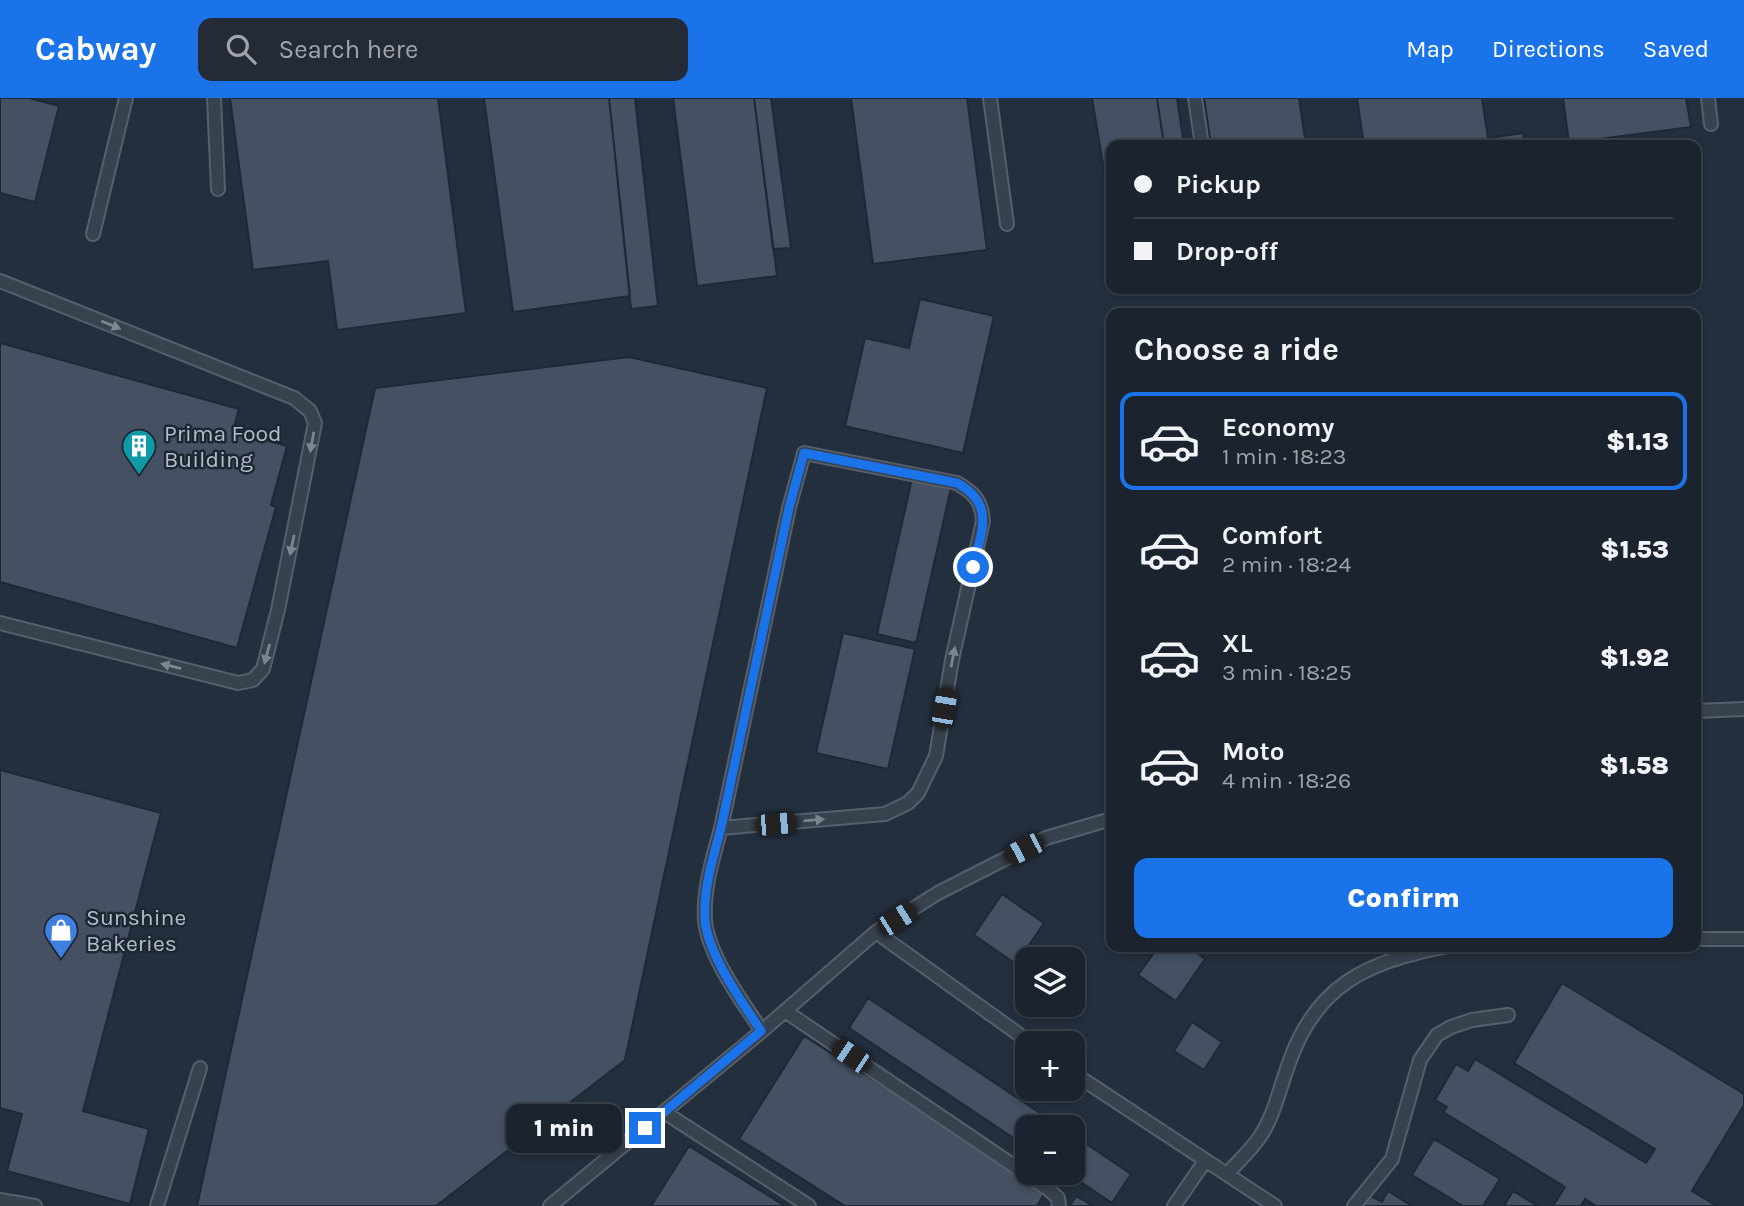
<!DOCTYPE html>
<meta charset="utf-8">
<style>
body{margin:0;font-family:Karla,sans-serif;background:#242b36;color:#f1f3f6;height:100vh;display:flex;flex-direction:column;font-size:26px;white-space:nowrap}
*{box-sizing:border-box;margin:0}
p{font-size:23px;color:#a0a4aa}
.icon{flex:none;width:38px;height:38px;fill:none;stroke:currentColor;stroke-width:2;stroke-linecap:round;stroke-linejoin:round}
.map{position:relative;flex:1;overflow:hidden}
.details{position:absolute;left:1106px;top:210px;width:595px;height:644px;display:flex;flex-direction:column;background:#1b232e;border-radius:14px;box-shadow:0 4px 10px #0003,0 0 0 2px #39404a}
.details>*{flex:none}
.guide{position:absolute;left:1106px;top:42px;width:595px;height:154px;border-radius:14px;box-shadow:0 4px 10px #0003,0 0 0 2px #39404a;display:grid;align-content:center;height:154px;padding:0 28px;background:#1b232e}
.fabs{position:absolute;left:1015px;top:849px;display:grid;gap:14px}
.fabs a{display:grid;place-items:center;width:70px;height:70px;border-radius:14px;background:#1b232e;box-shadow:0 4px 10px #0003,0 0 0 2px #39404a;font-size:35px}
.end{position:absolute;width:32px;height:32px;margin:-16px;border:9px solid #1a73e8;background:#fff;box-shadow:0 0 0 4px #fff}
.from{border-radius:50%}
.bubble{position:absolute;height:49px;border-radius:14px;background:#1b232e;box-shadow:0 4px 10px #0003,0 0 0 2px #39404a;font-size:23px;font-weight:800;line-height:49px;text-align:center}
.car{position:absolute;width:21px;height:42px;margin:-21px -10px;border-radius:9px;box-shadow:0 0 5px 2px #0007;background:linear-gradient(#222 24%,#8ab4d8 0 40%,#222 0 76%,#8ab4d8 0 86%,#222 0)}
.guide b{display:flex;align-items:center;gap:24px;height:66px;font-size:26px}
.guide b+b{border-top:2px solid #39404a}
.guide i{width:18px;height:18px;background:#f1f3f6}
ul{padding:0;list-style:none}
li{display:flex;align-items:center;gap:21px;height:98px;margin:0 14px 10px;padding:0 14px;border:4px solid transparent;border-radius:14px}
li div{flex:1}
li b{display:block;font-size:26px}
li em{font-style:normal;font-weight:800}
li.active{border-color:#1a73e8}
li>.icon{width:63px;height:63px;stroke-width:1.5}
h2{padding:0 28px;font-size:32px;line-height:84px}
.primary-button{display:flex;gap:14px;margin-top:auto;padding:14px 28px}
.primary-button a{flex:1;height:80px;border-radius:14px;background:#1a73e8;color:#fff;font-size:28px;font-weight:800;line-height:80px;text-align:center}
header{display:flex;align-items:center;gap:42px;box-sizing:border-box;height:98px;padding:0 35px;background:#1a73e8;color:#fff}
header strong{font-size:33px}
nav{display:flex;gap:38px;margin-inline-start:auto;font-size:24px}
.search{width:490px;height:63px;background:#242b36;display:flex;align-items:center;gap:18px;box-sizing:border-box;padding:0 24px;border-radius:14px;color:#a0a4aa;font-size:26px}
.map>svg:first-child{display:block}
.building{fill:#455162;stroke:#1f2835;stroke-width:2}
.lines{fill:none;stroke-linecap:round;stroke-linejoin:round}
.lane-casing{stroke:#565f6c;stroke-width:16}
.lane{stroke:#38414e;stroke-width:12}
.oneway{fill:#7c8592}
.route{stroke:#1a73e8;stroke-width:9}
.labels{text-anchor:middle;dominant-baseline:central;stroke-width:5;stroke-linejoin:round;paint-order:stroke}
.poi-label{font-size:23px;fill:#b4bcc9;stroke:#1d2633;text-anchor:start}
</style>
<header>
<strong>Cabway</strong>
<div class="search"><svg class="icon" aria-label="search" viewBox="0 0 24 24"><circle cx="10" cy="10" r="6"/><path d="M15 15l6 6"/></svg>Search here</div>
<nav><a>Map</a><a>Directions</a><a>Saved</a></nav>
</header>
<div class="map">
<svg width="1744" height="1108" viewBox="0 0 1744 1108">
<rect width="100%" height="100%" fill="#242f3e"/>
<path class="building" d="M0,0H29L59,8L35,104L0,95Z
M230,0H438L466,215L337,232L328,163L253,172Z
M484,0H609L630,198L513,214Z
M609,0H635L658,208L631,211Z
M673,0H754L777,178L697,188Z
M754,0H771L791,150L773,151Z
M851,0H967L987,152L873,166Z
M1092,0H1157L1164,47H1111V114Z
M1157,0H1177L1184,47H1164Z
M1204,0H1299L1306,47H1211Z
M1357,0H1482L1488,40L1523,35L1524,47H1364Z
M1563,0H1686L1691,29L1569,45Z
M920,201L994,218L963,355L845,328L865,240L909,250Z
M0,245L239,311L233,333L287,348L271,407L276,409L237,550L0,484Z
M629,259L767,290L625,962L436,1108H197L375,290Z
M912,381L951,390L916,545L877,536Z
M843,535L915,551L888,671L816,655Z
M0,672L161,715L83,1013L149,1031L130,1106L7,1073L22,1016L0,1010Z
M1002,796L1044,825L1016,866L974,837Z
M1158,849H1189L1205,861L1176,903L1138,877Z
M1562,885L1744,996V1007L1692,1093L1717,1108H1596L1585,1101L1581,1108H1553L1565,1089L1443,1014L1447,1009L1435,1002L1456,966L1468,973L1475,961L1646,1065L1655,1051L1514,965Z
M868,900L1061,1029H1027V1049L849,930Z
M1192,924L1222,944L1204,972L1174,953Z
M804,938L1047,1091L1037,1108H845L739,1041Z
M1073,1037L1131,1076L1112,1105L1066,1074H1073Z
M1434,1041L1500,1081L1483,1108H1463L1412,1077Z
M689,1048L785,1108H651Z
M1388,1093L1412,1108H1362L1369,1097L1382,1104Z
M1513,1093L1538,1108H1504Z
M1076,1098L1093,1108H1070Z"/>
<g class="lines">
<g class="lane-casing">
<path id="lane" d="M214,0L218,91
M990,0L1007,126
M1195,0L1202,47
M1708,0L1711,26
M93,136L126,0
M0,183L294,300L310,313L315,325L278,512L263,571L253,582L238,585L0,525
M1696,613L1744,611
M721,730L885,716L908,705L918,695L936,658L952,562L983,423C982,403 974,395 957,385L804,355L789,410L721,730C713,760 703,791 705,822C708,857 742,904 762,933
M876,834L1031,945
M1696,841H1744
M785,913L1048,1091L1058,1100L1059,1108
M1073,975L1275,1108
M664,1014L809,1108
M1227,1076C1237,1065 1250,1053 1259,1040C1274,1019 1280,989 1289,965C1316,887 1367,864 1443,849
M0,1102L35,1108
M157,1108L200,970
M550,1108L762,933L876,834L938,795L1046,740L1111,721
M1174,1108L1205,1063
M1354,1108L1392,1061L1420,962L1437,937L1451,929L1472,922L1508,917"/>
</g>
<use href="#lane" class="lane"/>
</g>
<defs><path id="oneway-solid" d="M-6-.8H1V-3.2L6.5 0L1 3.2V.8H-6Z" transform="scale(1.75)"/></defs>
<g class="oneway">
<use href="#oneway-solid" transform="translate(111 227) rotate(22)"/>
<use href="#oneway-solid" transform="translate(312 344) rotate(100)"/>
<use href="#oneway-solid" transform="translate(292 447) rotate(102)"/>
<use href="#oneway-solid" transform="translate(267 556) rotate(105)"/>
<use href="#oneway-solid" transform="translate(953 559) rotate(-79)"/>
<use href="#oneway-solid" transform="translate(171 568) rotate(-166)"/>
<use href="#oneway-solid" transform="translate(814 722) rotate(-5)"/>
</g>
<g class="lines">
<path class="route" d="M645,1030L761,933C742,904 708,857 705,822C703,791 713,760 721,730L789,410L804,355L957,385C996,406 981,434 973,469"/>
</g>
<defs>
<g id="building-pin" transform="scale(1.75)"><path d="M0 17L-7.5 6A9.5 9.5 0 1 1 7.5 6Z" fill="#0f9aa8" stroke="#1d2633"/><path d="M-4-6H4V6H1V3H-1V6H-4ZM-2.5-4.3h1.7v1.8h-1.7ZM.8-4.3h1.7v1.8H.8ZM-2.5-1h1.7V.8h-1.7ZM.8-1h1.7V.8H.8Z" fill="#fff"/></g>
<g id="shop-pin" transform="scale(1.75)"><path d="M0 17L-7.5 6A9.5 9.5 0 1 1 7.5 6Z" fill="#3f7fe0" stroke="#1d2633"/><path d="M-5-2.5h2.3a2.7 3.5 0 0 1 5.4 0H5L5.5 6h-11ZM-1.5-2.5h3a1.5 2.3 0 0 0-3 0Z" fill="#fff"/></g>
</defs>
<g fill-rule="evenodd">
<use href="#building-pin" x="139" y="348"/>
<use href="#shop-pin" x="61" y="832"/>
</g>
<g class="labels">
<g class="poi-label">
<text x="164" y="335">Prima Food<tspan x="164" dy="26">Building</tspan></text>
<text x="86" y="819">Sunshine<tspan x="86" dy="26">Bakeries</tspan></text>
</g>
</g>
</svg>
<div class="fabs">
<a><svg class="icon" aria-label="layers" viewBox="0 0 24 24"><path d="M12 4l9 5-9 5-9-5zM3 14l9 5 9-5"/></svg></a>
<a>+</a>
<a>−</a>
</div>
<i class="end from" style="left:973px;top:469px"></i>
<i class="end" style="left:645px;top:1030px"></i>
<div class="bubble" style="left:506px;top:1006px;width:116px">1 min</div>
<i class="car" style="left:944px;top:610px;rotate:10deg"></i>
<i class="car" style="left:776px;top:726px;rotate:85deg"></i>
<i class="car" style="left:1024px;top:751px;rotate:243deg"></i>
<i class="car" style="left:897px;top:821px;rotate:58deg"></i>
<i class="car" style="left:851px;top:958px;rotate:304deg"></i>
<div class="guide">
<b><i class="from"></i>Pickup</b>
<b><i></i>Drop-off</b>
</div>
<section class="details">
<h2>Choose a ride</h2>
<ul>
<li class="active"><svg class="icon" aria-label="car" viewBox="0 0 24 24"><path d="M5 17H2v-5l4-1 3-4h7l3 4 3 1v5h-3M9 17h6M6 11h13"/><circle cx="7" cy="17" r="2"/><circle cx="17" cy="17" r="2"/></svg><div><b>Economy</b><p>1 min · 18:23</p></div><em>$1.13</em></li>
<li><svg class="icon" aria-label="car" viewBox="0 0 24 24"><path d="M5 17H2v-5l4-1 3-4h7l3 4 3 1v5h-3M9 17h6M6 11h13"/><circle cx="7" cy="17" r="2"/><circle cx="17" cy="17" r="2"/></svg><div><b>Comfort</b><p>2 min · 18:24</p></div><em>$1.53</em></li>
<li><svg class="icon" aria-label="car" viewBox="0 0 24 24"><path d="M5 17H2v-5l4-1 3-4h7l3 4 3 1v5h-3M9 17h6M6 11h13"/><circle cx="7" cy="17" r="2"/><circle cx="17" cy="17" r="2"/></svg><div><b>XL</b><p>3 min · 18:25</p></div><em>$1.92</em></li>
<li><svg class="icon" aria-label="car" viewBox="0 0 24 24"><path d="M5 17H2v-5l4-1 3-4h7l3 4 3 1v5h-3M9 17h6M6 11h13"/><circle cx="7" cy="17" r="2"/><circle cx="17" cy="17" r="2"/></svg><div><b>Moto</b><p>4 min · 18:26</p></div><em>$1.58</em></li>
</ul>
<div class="primary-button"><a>Confirm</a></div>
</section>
</div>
